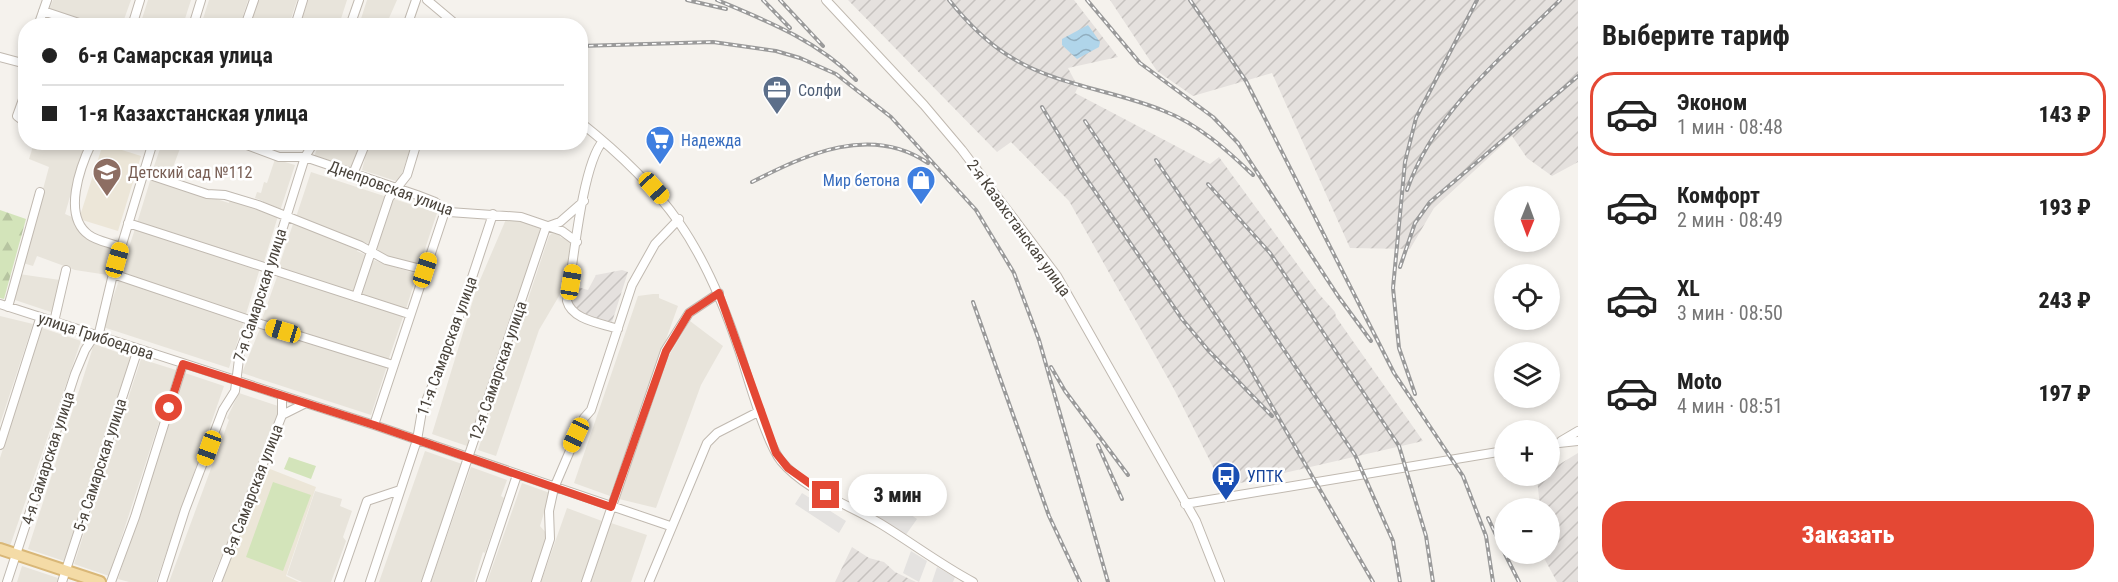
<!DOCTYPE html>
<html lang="ru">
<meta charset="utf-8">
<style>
body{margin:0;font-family:"Roboto Condensed",sans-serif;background:#f6f6f6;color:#222;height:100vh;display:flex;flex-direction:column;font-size:22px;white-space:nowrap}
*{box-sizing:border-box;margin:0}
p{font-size:20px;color:#767676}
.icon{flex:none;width:33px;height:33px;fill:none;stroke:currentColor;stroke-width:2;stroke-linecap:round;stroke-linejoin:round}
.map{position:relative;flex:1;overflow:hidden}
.panel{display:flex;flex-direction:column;background:#fff;width:540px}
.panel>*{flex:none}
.guide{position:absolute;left:18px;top:18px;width:570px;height:132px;border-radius:24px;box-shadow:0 3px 9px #0003;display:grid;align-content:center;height:132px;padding:0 24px;background:#fff}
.needle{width:39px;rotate:181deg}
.tools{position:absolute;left:1494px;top:186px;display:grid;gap:12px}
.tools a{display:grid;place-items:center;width:66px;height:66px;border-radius:50%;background:#fff;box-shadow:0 3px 9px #0003;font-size:30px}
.end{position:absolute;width:27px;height:27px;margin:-14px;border:8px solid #e44834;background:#fff;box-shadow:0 0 0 3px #fff}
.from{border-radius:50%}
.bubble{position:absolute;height:42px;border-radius:21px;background:#fff;box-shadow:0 3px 9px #0003;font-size:20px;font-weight:800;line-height:42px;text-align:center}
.car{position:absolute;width:18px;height:36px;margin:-18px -9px;border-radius:8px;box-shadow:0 0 4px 2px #0007;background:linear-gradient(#f5c518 24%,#345 0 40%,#f5c518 0 76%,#345 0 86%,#f5c518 0)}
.guide b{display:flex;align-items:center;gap:21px;height:57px;font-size:22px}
.guide b+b{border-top:2px solid #e0e0e0}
.guide i{width:15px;height:15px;background:#222}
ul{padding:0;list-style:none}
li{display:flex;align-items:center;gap:18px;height:84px;margin:0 12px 9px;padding:0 12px;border:3px solid transparent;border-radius:24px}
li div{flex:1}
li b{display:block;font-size:22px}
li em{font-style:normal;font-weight:800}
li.selected{border-color:#e44834}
li>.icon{width:54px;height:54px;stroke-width:1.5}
h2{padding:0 24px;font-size:27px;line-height:72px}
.primary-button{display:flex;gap:12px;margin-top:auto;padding:12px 24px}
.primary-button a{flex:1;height:69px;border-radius:24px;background:#e44834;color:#fff;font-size:24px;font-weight:800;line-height:69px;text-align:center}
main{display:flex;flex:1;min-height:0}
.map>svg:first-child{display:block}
.residential{fill:#e8e4db}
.industrial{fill:url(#industrial-furrows)}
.education{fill:#ece6d8}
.green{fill:#d3e4ba}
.forest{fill:url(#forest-firs)}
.parking{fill:#e4e2e0}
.water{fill:url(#water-waves)}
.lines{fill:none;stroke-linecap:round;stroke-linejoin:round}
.minor-casing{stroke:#c0b9b0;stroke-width:10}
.major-casing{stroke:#d9b777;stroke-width:14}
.minor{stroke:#fff;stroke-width:8}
.major{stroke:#f4dba6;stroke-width:10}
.rail-casing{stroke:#9a9a9a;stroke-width:4}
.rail{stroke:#fff;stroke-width:1.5;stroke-dasharray:4.5;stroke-linecap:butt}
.route{stroke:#e44834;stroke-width:8}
.labels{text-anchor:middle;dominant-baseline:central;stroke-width:5;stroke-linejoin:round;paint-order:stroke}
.service-label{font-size:16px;fill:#4e5e75;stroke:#fff;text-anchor:start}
.shop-label{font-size:16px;fill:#366cbe;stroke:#fff;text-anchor:start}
.education-label{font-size:16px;fill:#785e54;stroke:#fff;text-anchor:start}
.street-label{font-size:16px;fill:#49433b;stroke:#fff}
.transit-label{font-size:16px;fill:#164399;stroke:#fff;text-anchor:start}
</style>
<main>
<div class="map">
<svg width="1578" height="582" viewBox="0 0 1578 582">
<defs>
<pattern id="industrial-furrows" width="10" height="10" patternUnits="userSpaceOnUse" patternTransform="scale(1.5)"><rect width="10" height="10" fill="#e5e1de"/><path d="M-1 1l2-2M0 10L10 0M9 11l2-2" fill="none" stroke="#c6c2bf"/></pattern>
<pattern id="forest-firs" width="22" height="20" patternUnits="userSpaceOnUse" patternTransform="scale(1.5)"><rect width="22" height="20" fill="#d3e4ba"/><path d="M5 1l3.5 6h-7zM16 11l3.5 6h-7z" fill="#b7c5a1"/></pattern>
<pattern id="water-waves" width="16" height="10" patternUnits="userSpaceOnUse" patternTransform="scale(1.5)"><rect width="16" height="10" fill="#b0d5ea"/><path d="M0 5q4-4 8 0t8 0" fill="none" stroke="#91aebf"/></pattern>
</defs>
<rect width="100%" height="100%" fill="#f5f2ed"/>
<path class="residential" d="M53,0H131L122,25H96L49,10Z
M148,0H191L183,25H140Z
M209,0H248L240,25H201Z
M258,0H297L289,25L250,26Z
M308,0H347L339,25H300Z
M367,0H397L386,25H359Z
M34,143H69L86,149L74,193H71L65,214L72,217L79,229L83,230L82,235L116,247L108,275L75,270L37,256L33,266L23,263L49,167L29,159Z
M162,143H182L169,178L152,172Z
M319,143H362L356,163L349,169L314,157Z
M369,143H412L399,182L362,170Z
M275,159L295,165L280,211L262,205L263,201L255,198L257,192L261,193L264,182L267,183Z
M311,172L387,197L372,245L295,220Z
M151,178L229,203L230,200L245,205L246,202L278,216L263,265L137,223Z
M391,198L437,213L420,264L387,259V256L374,252Z
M507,217L543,229L467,446L432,434L477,287Z
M293,224L358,248L357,251L368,256L355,294L278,269Z
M135,229L260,268L246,314L120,274Z
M554,231L561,233L560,237L572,241L567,275L559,296L539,330L496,456L478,450L549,236Z
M370,259L417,274L406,309L359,294Z
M19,274L60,280L54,313L12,299Z
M278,274L404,314L388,361L261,322Z
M119,280L244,321L229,368L103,327Z
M653,294H659V298L678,306L610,496L574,483L638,296Z
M0,316L33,324L0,424Z
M690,321L723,346L701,385L656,508L619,499L668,357Z
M261,326L387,366L371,415L242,373Z
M42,328L81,341L10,546L0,543V458Z
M94,344L131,357L64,561L28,549Z
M141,359L176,370L109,576L74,564Z
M185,373L224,386L156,582H129L118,579Z
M239,393L281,407L279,415L211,582H169L229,420L227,418Z
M425,451L462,464L421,582H379Z
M471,467L507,480L501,496L504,498L485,553L483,552L474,582H431Z
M522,483L550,493L540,526L548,535L531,582H487Z
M315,491L342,499L340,506L352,511L343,537L346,541L331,582H302L287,575Z
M567,508L602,521L582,582H541Z
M611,523L647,535L631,582H591Z
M22,566L58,578L57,582H17Z"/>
<path class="industrial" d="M848,0H1074L1118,57L1068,68L1078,87L1075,93L1210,164L1219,157L1319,294L1335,312L1336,317L1423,441L1223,487L1175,391L1069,201L1011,142L997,152Z
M1110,0H1578V162L1552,176L1527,158L1512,136L1434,208L1410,249L1350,248L1272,73L1193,96L1157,71Z
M622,270L628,272L612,322L576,313L571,302L574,286L588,290L596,275Z
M1578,453V582H1557L1544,558V554H1550V508H1540L1537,478L1550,476V470Z
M852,547L869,558L884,562L895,572L916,582H835Z"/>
<path class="education" d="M103,144L141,156L118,231L79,219Z
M265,467L316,487L286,576L299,582H222Z"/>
<path class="green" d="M289,457L316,466L311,479L284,469Z
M273,482L311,495L283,571L246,557Z"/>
<path class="forest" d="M0,210L26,219L4,299L0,298Z"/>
<path class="parking" d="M802,493L846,521L839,533L795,504Z
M894,503L917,519L905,536L877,517L885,506Z
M911,551L927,561L919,582L903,573Z
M937,567L955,577L953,582H932Z"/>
<path class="water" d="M1088,25L1100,42L1099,47L1077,59L1062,45V39Z"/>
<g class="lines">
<g class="minor-casing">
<path id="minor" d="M427,0L458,26
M826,0L924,105L962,150L1057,276L1196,521L1220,582
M43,11L88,26
M38,26L47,0
M132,26L140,0
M193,26L201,0
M245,26L254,0
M295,26L303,0
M350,26L359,0
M407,26L416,0
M0,57L26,64
M26,91L17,116L26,123
M580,122C667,191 704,245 739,350C748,377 765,440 781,461C806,491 848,504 881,524C912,543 941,565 973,582
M603,141C582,164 573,266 567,301C572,320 601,323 618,329
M92,142C80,167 62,216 89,235C97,241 111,243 120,247
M239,142L279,157H305L417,195L435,202L449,212L521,217L562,231L577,242
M144,173L207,194L225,195L258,205L361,246L386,260L425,270
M353,174L366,142
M128,223L409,314
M113,274L261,324L393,365
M356,297L389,198L407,175L417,142
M0,304L374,425L670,526
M8,307L40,192
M54,322L66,270
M98,337L113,274L153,142
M282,415L304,404
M374,425L445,211
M1561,441L1578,431
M1550,444L1578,441
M0,445L40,319
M1185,504L1504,451
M7,582L75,374L85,350L94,336
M62,582L138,349
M111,582L135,517L183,364
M162,582L185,510L223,410L235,391L240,351L263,291L305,157L314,142
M217,582L282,415V396
M339,582L367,501L400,490
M370,582L417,440L422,411L452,338L493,214
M426,582L546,227L560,222L584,201
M481,582L517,475
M536,582L550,539L549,511L554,488L584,418L591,410L632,285L655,244L679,219
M586,582L665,351L689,313L719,293
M649,582L707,443L717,433L760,411"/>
</g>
<g class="major-casing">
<path id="major" d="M0,549L100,582"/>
</g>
<use href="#minor" class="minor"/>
<use href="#major" class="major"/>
<g class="rail-casing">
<path id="rail" d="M687,0L726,9
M717,0C767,21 818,41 856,80
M763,0L790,28
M780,0L823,46
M949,0C966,21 986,42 1009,56C1056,86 1114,90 1164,111C1198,124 1227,150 1253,175
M1087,0L1140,63L1213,117L1238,143L1338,296L1371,341
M1190,0L1246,81L1394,373L1463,476L1486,536L1493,582
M580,46L713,42L776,51L800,58L836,74L891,117L976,210L1014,273L1039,340L1108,582
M1042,107L1077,165L1182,319L1208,350L1272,416
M1085,121L1243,356L1373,582
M1156,160L1355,455L1393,541L1400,582
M752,182C807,154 871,124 928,163
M1208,184L1270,253L1399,446L1426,536L1433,582
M1407,190C1435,111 1502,57 1560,0
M1400,267L1415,223L1430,202L1578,76
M973,302L1049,516L1080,582
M1051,367L1065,391L1128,475
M1415,394L1399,348L1393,288L1405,162L1416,118L1477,0
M1098,445L1122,499
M1488,518L1504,552
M1505,554L1519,582"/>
</g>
<use href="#rail" class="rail"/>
</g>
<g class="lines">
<path class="route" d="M169,408L183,364L374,425L611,507L666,351L689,313L719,293L776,453L788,468L826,495"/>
</g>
<defs>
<g id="office-pin" transform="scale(1.5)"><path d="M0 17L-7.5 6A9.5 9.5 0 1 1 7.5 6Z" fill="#5c6f8a" stroke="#fff"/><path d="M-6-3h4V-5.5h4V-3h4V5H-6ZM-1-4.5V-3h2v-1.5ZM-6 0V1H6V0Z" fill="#fff"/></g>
<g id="supermarket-pin" transform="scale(1.5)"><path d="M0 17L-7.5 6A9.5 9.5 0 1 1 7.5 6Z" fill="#3f7fe0" stroke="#fff"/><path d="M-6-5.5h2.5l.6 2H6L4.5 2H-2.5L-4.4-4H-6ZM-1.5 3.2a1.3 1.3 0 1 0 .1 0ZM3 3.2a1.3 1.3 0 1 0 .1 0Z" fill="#fff"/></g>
<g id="school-pin" transform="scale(1.5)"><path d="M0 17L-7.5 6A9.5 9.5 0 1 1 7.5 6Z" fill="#8d6e63" stroke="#fff"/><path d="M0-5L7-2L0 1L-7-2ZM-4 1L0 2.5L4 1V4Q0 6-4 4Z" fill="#fff"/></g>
<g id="shop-pin" transform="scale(1.5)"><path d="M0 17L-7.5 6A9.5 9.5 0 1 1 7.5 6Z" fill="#3f7fe0" stroke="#fff"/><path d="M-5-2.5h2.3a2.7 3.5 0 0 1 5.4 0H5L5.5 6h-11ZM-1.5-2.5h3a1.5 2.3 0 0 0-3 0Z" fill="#fff"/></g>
<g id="bus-pin" transform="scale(1.5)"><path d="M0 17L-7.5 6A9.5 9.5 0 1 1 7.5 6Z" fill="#1a4fb4" stroke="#fff"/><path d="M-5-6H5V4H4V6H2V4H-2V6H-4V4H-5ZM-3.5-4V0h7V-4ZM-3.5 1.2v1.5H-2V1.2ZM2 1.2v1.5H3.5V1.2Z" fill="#fff"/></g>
</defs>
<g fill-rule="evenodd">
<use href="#office-pin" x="777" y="90"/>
<use href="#supermarket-pin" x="660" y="140"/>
<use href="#school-pin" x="107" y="172"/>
<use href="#shop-pin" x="921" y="180"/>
<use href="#bus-pin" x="1226" y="476"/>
</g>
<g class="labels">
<g class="service-label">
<text x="798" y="90">Солфи</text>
</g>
<g class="shop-label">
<text x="681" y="140">Надежда</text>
<text x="900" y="180" text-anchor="end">Мир бетона</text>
</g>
<g class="education-label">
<text x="128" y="172">Детский сад №112</text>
</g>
<g class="street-label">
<text transform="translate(391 188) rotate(20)">Днепровская улица</text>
<text transform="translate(1019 228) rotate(54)">2-я Казахстанская улица</text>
<text transform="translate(260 295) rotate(-72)">7-я Самарская улица</text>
<text transform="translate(96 336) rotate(18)">улица Грибоедова</text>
<text transform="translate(447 346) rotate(-70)">11-я Самарская улица</text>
<text transform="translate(498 371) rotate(-71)">12-я Самарская улица</text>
<text transform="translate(48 458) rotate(-72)">4-я Самарская улица</text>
<text transform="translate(100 465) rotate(-72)">5-я Самарская улица</text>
<text transform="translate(253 490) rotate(-69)">8-я Самарская улица</text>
</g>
<g class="transit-label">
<text x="1247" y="476">УПТК</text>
</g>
</g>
</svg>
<div class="tools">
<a><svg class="needle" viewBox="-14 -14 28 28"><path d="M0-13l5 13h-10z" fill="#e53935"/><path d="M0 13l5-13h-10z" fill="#767676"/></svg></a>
<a><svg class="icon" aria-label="locate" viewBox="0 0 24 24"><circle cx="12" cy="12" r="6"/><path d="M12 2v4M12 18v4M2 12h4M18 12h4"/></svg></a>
<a><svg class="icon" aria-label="layers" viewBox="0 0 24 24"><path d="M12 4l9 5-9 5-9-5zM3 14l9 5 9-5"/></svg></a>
<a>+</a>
<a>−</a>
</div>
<i class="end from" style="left:169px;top:408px"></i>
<i class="end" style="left:826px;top:495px"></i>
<div class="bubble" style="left:848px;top:474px;width:99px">3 мин</div>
<i class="car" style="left:654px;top:188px;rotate:138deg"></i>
<i class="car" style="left:117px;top:260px;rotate:16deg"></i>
<i class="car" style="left:425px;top:270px;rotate:18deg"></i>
<i class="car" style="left:571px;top:282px;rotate:9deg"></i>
<i class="car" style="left:283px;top:331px;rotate:287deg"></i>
<i class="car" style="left:576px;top:435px;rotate:205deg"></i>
<i class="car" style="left:209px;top:448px;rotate:200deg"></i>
<div class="guide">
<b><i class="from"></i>6-я Самарская улица</b>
<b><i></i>1-я Казахстанская улица</b>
</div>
</div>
<section class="panel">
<h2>Выберите тариф</h2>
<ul>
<li class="selected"><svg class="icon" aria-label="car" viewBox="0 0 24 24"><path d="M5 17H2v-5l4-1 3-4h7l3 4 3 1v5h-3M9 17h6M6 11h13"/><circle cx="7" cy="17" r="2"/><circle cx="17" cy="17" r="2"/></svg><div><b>Эконом</b><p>1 мин · 08:48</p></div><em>143 ₽</em></li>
<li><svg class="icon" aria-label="car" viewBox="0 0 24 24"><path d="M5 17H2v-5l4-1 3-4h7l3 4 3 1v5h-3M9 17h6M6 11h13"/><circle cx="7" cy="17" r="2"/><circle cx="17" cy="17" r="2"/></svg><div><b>Комфорт</b><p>2 мин · 08:49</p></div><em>193 ₽</em></li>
<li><svg class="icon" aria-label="car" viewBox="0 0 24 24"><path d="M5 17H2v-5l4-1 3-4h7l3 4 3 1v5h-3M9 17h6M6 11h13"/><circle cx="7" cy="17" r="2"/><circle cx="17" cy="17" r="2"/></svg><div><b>XL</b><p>3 мин · 08:50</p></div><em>243 ₽</em></li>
<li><svg class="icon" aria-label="car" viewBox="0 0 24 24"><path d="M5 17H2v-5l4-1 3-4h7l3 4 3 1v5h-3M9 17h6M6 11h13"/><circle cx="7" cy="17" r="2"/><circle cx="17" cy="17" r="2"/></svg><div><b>Moto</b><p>4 мин · 08:51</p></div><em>197 ₽</em></li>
</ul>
<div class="primary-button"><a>Заказать</a></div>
</section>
</main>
